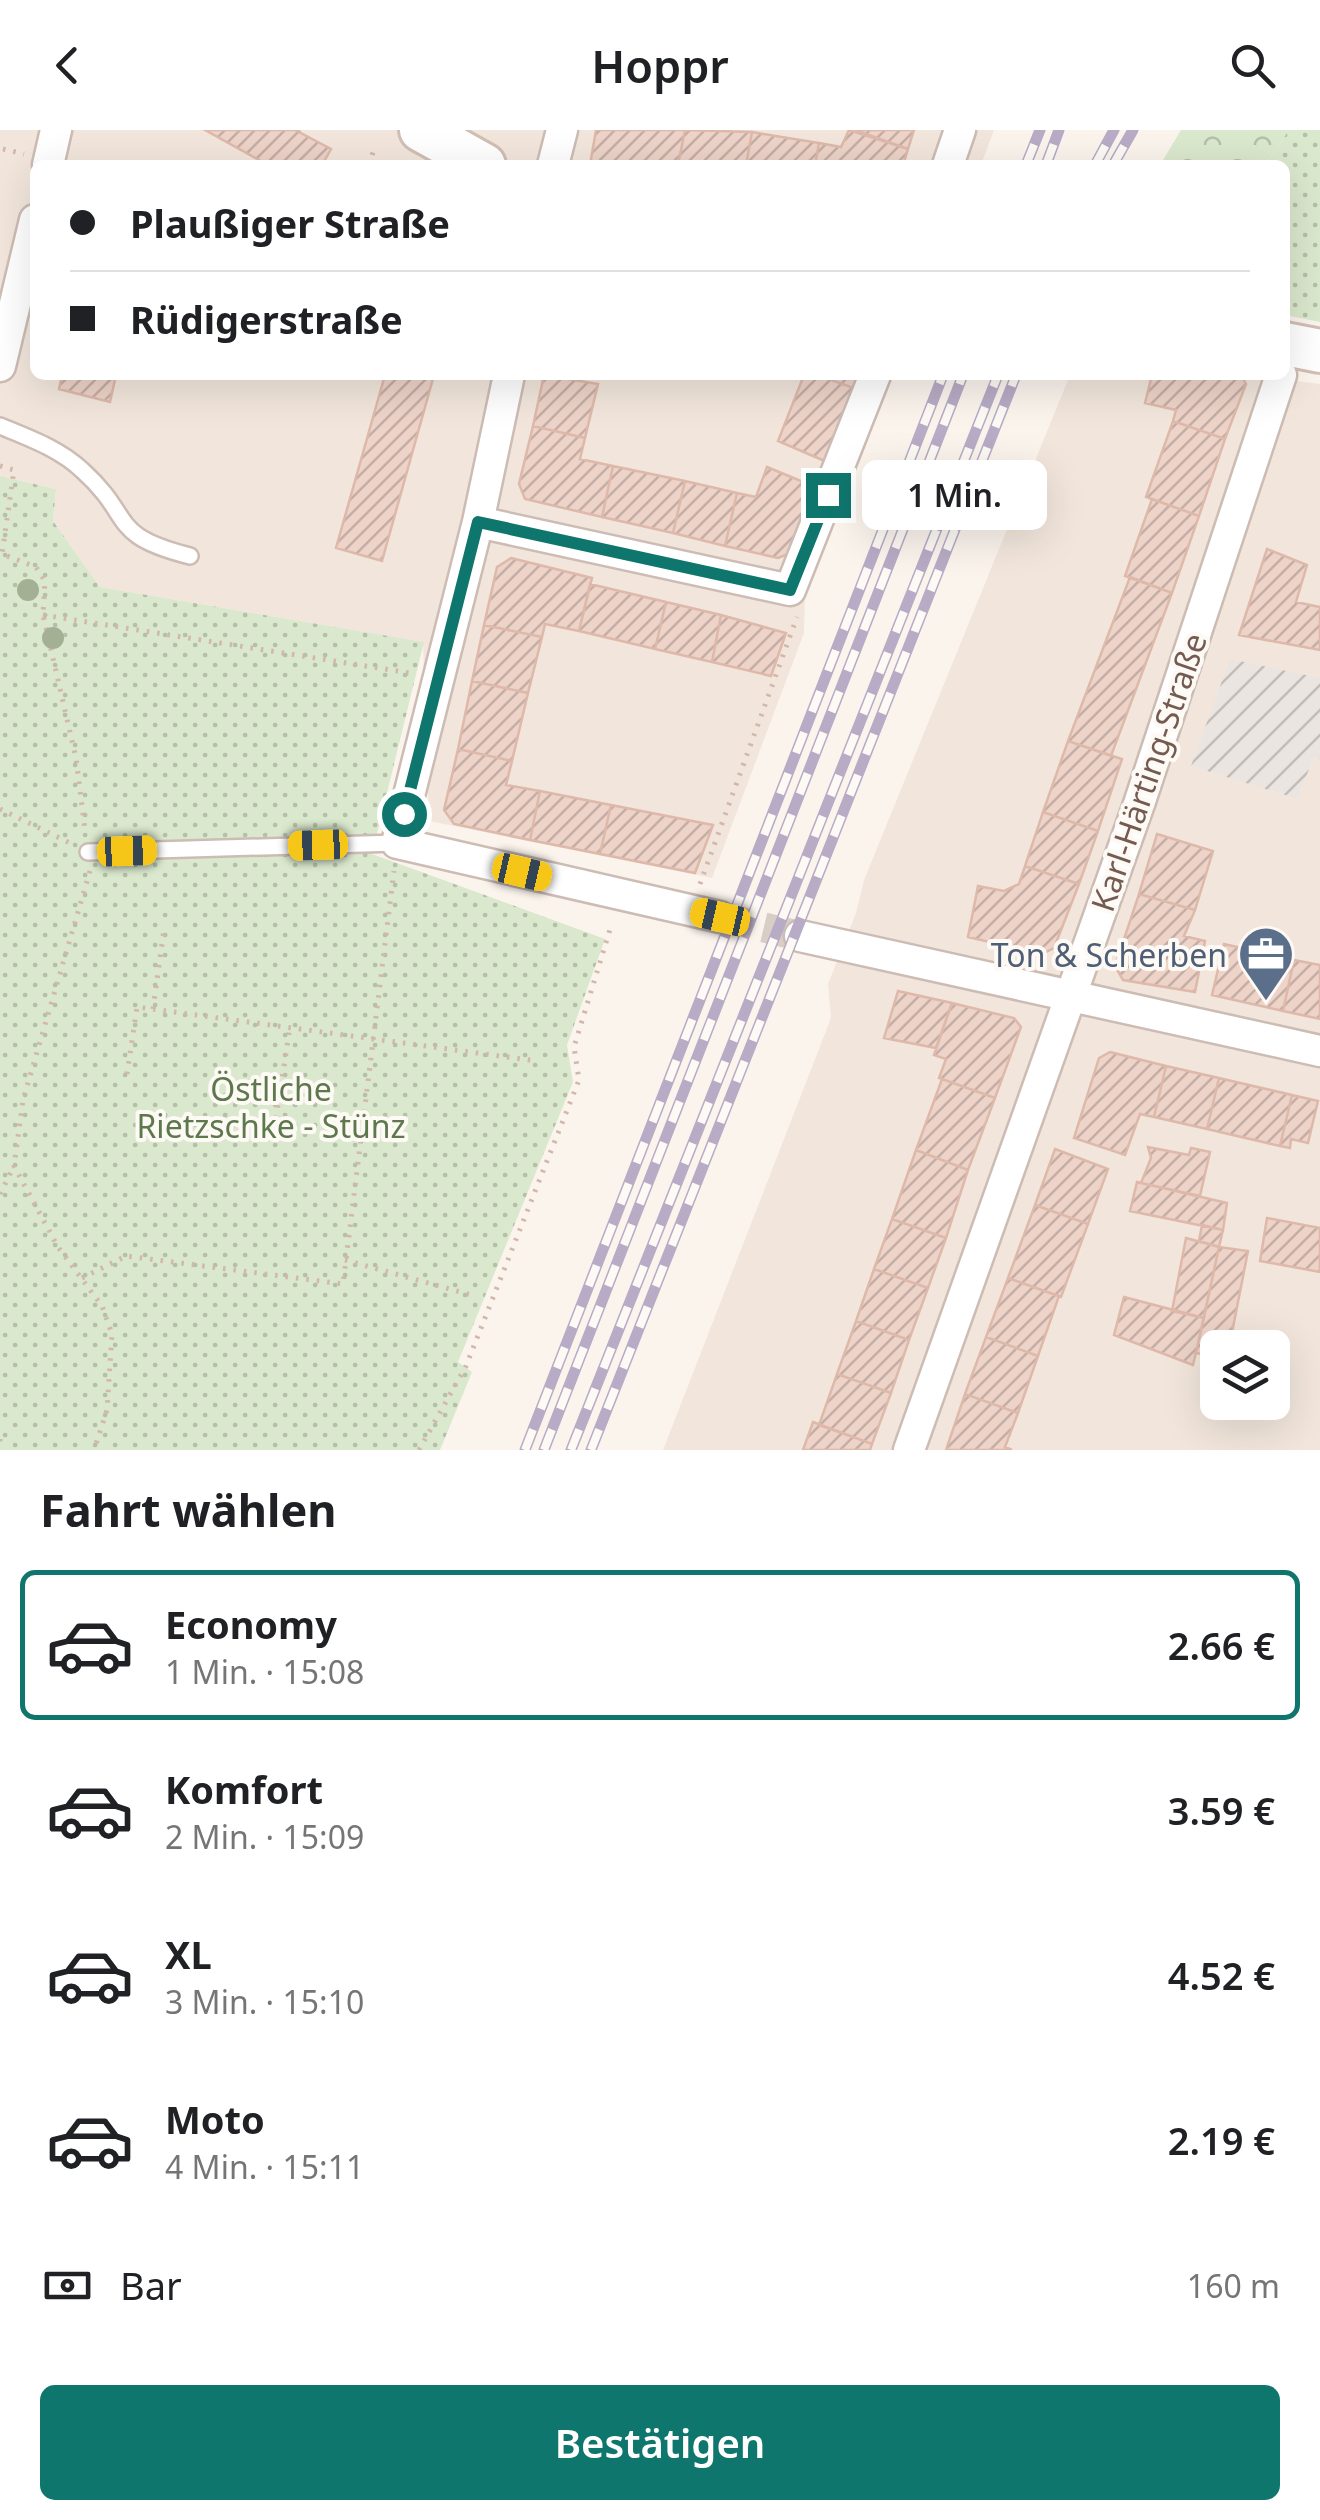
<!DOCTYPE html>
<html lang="de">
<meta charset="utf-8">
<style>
body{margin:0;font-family:"Noto Sans",sans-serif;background:#f6f6f6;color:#202124;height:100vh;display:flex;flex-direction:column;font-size:38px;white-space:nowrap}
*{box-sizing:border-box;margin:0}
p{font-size:32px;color:#757577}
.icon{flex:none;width:55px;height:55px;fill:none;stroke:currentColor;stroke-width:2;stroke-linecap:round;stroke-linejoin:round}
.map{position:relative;height:1320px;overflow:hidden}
.side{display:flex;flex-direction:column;background:#fff;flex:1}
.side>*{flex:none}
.top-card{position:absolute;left:30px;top:30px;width:1260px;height:220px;border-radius:15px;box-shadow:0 10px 40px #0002;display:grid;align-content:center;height:220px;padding:0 40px;background:#fff}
.fabs{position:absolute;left:1200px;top:1200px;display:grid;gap:20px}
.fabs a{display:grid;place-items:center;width:90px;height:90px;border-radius:15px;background:#fff;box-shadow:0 10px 40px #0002;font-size:50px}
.end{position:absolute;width:45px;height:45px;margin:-22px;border:12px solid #0f766e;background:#fff;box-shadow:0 0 0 5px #fff}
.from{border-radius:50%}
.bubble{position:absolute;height:70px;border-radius:15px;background:#fff;box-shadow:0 10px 40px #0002;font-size:32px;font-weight:600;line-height:70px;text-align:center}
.car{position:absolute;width:30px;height:60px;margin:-30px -15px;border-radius:12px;box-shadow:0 0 8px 2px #0007;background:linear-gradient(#f5c518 24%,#345 0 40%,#f5c518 0 76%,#345 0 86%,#f5c518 0)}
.top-card b{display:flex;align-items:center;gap:35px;height:95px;font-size:38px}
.top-card b+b{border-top:2px solid #e0e0e0}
.top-card i{width:25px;height:25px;background:#202124}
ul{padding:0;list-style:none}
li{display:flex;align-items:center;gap:30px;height:150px;margin:0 20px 15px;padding:0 20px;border:5px solid transparent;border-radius:15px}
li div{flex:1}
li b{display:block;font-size:38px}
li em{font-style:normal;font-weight:600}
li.selected{border-color:#0f766e}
li>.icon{width:90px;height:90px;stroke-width:1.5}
h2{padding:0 40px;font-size:45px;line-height:120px}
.pay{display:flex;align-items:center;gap:25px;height:110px;padding:0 40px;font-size:38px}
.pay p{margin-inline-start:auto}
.cta{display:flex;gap:20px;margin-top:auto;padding:20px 40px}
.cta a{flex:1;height:115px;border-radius:15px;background:#0f766e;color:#fff;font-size:40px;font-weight:600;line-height:115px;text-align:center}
header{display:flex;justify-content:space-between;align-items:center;height:130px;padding:0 40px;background:#fff;font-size:45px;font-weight:600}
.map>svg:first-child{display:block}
.residential{fill:#f2e6dc;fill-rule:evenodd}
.industrial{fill:url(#industrial-furrows)}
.forest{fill:url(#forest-crowns)}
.park{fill:url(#park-dots)}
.building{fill:url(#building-hatch);stroke:#deb9aa;stroke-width:2.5}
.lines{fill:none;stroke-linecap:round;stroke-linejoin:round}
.street-tunnel{stroke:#d9cec6;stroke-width:30;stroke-dasharray:30 15;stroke-linecap:butt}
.lane-casing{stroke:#ccbcb4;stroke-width:20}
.street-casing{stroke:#ccbcb4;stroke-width:35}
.secondary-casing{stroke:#d1beb4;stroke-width:48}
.path{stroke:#d2b7ab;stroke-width:5;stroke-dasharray:2.5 8;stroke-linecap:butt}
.lane{stroke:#fff;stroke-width:15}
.street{stroke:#fff;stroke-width:30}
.secondary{stroke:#fff;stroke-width:42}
.rail-casing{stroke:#b7abc5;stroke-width:11}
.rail{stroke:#fdf9f4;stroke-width:8;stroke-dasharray:22;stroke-linecap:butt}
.tree{fill:#a4b094}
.route{stroke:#0f766e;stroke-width:12}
.labels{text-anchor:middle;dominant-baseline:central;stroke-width:8;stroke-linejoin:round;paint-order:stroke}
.street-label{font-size:32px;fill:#745b52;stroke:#fdf9f4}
.service-label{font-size:32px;fill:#4e5e75;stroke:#fdf9f4;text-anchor:end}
.park-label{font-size:32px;fill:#5d784c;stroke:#fdf9f4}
</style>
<header><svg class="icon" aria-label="back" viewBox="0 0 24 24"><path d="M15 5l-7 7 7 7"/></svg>Hoppr<svg class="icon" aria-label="search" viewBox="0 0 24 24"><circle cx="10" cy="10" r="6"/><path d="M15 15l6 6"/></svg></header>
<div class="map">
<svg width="1320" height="1320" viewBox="0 0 1320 1320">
<defs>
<pattern id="industrial-furrows" width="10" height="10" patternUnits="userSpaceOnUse" patternTransform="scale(2.5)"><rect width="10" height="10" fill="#ebe5e2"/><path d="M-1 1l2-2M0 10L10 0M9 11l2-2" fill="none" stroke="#c3bdba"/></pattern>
<pattern id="forest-crowns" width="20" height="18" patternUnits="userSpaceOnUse" patternTransform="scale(2.5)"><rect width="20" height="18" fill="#dae8cd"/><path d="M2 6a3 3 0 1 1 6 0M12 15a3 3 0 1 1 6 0" fill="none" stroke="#b5bfa9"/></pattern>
<pattern id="park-dots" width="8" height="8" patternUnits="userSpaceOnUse" patternTransform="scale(2.5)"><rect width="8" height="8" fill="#dae8cd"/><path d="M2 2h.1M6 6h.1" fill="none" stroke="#b5bfa9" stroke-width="1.8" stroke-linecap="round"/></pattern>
<pattern id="building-hatch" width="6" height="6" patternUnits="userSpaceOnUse" patternTransform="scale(2.5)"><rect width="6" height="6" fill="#edd3c8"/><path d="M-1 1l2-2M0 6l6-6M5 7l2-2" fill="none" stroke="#c5aea5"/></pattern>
</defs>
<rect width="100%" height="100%" fill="#fbf4ed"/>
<path class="residential" d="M0,0H994L981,35H35V245H892L805,462L804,503L712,748L429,691L423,512L100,457L53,391L56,359L0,346Z
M1070,245H1247L1320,254V1320H663L831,888L828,854L856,783L864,750ZM1218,1218H1272V1272H1218Z"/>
<path class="industrial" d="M1230,529L1320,548V629L1313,628L1298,669L1191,636Z"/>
<path class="forest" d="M1181,0H1289L1265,35H1160Z"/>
<path class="park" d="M1289,0H1320V192L1285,185V35H1265Z
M0,346L56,359L53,391L100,457L424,512L372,724L605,809L567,915L573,952L458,1232L472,1242L440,1320H0Z"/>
<path class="building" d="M205,0H295L331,19L322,35H268Z
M596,0H685L678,35H590Z
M685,0L752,2L746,35H678Z
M849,0L908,19L903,35H815L819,13L841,17Z
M855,0H914L908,19Z
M752,2L819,13L815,35H746Z
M62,245H116L110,272L59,259Z
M385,245H434L382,431L336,418Z
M544,245L598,254L585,308L533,296Z
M804,245H818L856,259L827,332L778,311Z
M818,245H862L856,259Z
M1152,245H1241L1246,254L1225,309L1173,291L1176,280L1145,273Z
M1173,291L1225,309L1199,386L1146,367Z
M533,296L585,308L580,329L613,336L602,387L525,369L519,354Z
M613,336L685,351L673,403L602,387Z
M767,337L818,358L791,423L778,428L725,416L737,363L756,367Z
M685,351L737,363L725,416L673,403Z
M1152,369L1199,386L1172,463L1125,446Z
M1267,419L1307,435L1296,472L1320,477V520L1239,505Z
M511,428L592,448L579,501L545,494L542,507L484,495L497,437Z
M1130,447L1172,463L1111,626L1068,611Z
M590,454L666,472L655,519L579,501Z
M666,472L721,485L712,532L655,519Z
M721,485L786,503L771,546L712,532Z
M484,495L542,507L528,563L472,551Z
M472,551L528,563L512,631L458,619Z
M1068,611L1122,629L1098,701L1043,682Z
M458,619L512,631L506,655L540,661L530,710L454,694L444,680Z
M540,661L611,675L600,724L530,710Z
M611,675L713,695L695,743L600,724Z
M1043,682L1098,701L1079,754L1025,736Z
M1157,704L1213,721L1195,780L1139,764Z
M1025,736L1079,754L1054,818L1042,824L968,807L978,756L1004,761L1019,754Z
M1139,764L1195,780L1184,806L1205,811L1195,862L1123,850L1115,836Z
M1224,814L1294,830L1283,881L1212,865Z
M1294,830L1320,835V889L1283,881Z
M898,861L952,873L936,918L884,908Z
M952,873L1014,888L1021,897L995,968L939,948L946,929L934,925Z
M1110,922L1166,936L1154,987L1140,984L1125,1025L1074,1008L1099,928Z
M1166,936L1219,948L1207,999L1154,987Z
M1219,948L1292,965L1280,1016L1207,999Z
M942,949L995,968L968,1040L916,1020Z
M1292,965L1318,971L1308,1013L1291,1009L1290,1018L1280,1016Z
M1148,1017L1189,1025L1191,1018L1210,1022L1200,1066L1141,1053L1151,1028Z
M1055,1019L1108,1039L1088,1094L1035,1075Z
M916,1020L968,1040L946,1108L892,1089Z
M1137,1052L1227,1073L1223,1100L1130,1081Z
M1035,1075L1088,1094L1061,1167L1008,1148Z
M1267,1088L1320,1098V1142L1260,1131Z
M892,1089L946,1108L928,1158L874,1139Z
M1202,1095L1223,1100L1219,1117L1199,1111Z
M1186,1108L1219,1117L1204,1188L1172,1181Z
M1219,1117L1248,1121L1229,1218H1218V1226L1196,1223Z
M874,1139L928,1158L909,1210L856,1191Z
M1008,1148L1059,1166L1038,1226L986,1207Z
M1124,1167L1204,1188L1193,1235L1114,1205Z
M856,1191L909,1210L891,1263L837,1244Z
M986,1207L1038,1226L1018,1283L965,1264Z
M837,1244L891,1263L872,1314L819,1295Z
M965,1264L1018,1283L1005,1317L1012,1320H946Z
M813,1292L872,1314L870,1320H803Z"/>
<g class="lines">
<path class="street-tunnel" d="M720,787L800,806"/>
<g class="lane-casing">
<path id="lane" d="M0,296C29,308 60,319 83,341C135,388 107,405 190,426
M88,722L397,713"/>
</g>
<g class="street-casing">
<path id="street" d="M48,35L56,0
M553,35L562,0
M948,35L960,0
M0,236L35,90
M509,245L478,392L397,713L720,787
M478,392L790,460L875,245
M800,806L1320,921
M909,1320L1139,674L1281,245"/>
</g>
<g class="secondary-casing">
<path id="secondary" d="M421,0L484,35
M1285,214L1320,221"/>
</g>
<path class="path" d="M298,2L299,0
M3,19L24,24
M369,35L375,16
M0,336L14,340L2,424L36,437L45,451L43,485L76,628L85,700
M43,485L410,543
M0,679L72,714
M90,741L23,970L14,1036L58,1117L102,1176L112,1204L107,1280L94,1320
M700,754L797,487
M153,879L164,799
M127,944L137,877L537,931
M276,988L290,897
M0,1064L14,1036
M345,1130L475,1166
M82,1148L126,1126L343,1154L394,741
M0,1309V1319
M419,1320L466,1236L579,950L574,917L612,793"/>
<use href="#lane" class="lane"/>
<use href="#street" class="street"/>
<use href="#secondary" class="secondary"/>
<g class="rail-casing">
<path id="rail" d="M1026,35L1040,0
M1046,35L1059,0
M1095,35L1114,0
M1113,35L1133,0
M525,1320L943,245
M544,1320L963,245
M571,1320L998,245
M591,1320L1016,245"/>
</g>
<use href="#rail" class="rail"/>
</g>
<g class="tree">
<circle cx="28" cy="460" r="11"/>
<circle cx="53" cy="508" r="11"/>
</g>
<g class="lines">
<path class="route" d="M404,684L478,392L790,460L828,365"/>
</g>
<defs>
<g id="office-pin" transform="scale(2.875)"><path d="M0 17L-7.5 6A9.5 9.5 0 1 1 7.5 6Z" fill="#5c6f8a" stroke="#fdf9f4"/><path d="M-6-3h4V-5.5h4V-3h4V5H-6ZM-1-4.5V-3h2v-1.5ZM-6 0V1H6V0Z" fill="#fff"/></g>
</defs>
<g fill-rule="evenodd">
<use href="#office-pin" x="1266" y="824"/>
</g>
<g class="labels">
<g class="street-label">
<text transform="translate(1148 642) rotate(-71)">Karl-Härting-Straße</text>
</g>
<g class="service-label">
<text x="1227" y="824">Ton &amp; Scherben</text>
</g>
<g class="park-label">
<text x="271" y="958">Östliche<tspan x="271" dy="37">Rietzschke - Stünz</tspan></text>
</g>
</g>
</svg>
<div class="fabs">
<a><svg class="icon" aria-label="layers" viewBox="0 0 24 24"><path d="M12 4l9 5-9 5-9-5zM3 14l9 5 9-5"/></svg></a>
</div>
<i class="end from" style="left:404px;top:684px"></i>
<i class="end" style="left:828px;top:365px"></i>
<div class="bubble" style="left:862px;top:330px;width:185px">1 Min.</div>
<i class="car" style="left:318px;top:715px;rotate:268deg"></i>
<i class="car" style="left:127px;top:721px;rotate:88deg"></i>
<i class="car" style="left:522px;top:742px;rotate:103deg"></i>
<i class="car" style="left:720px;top:787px;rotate:283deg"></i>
<div class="top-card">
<b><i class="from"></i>Plaußiger Straße</b>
<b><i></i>Rüdigerstraße</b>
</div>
</div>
<section class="side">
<h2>Fahrt wählen</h2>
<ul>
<li class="selected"><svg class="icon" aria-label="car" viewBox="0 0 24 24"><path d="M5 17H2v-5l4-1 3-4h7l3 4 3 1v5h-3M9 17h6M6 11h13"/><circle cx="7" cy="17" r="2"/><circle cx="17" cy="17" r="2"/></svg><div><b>Economy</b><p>1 Min. · 15:08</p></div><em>2.66 €</em></li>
<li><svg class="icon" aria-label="car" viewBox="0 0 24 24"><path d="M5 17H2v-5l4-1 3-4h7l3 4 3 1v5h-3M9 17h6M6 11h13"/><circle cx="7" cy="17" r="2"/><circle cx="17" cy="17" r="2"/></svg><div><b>Komfort</b><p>2 Min. · 15:09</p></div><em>3.59 €</em></li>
<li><svg class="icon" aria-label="car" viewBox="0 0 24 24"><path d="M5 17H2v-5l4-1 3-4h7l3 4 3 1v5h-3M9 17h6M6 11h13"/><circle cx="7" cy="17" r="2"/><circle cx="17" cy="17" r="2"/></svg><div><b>XL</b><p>3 Min. · 15:10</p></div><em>4.52 €</em></li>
<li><svg class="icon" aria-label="car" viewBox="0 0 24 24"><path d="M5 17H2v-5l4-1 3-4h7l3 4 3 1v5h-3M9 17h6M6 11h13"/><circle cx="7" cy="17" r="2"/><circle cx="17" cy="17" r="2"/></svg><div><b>Moto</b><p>4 Min. · 15:11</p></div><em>2.19 €</em></li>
</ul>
<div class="pay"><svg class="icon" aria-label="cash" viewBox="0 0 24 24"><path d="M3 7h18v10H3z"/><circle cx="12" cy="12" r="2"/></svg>Bar<p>160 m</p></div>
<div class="cta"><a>Bestätigen</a></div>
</section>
